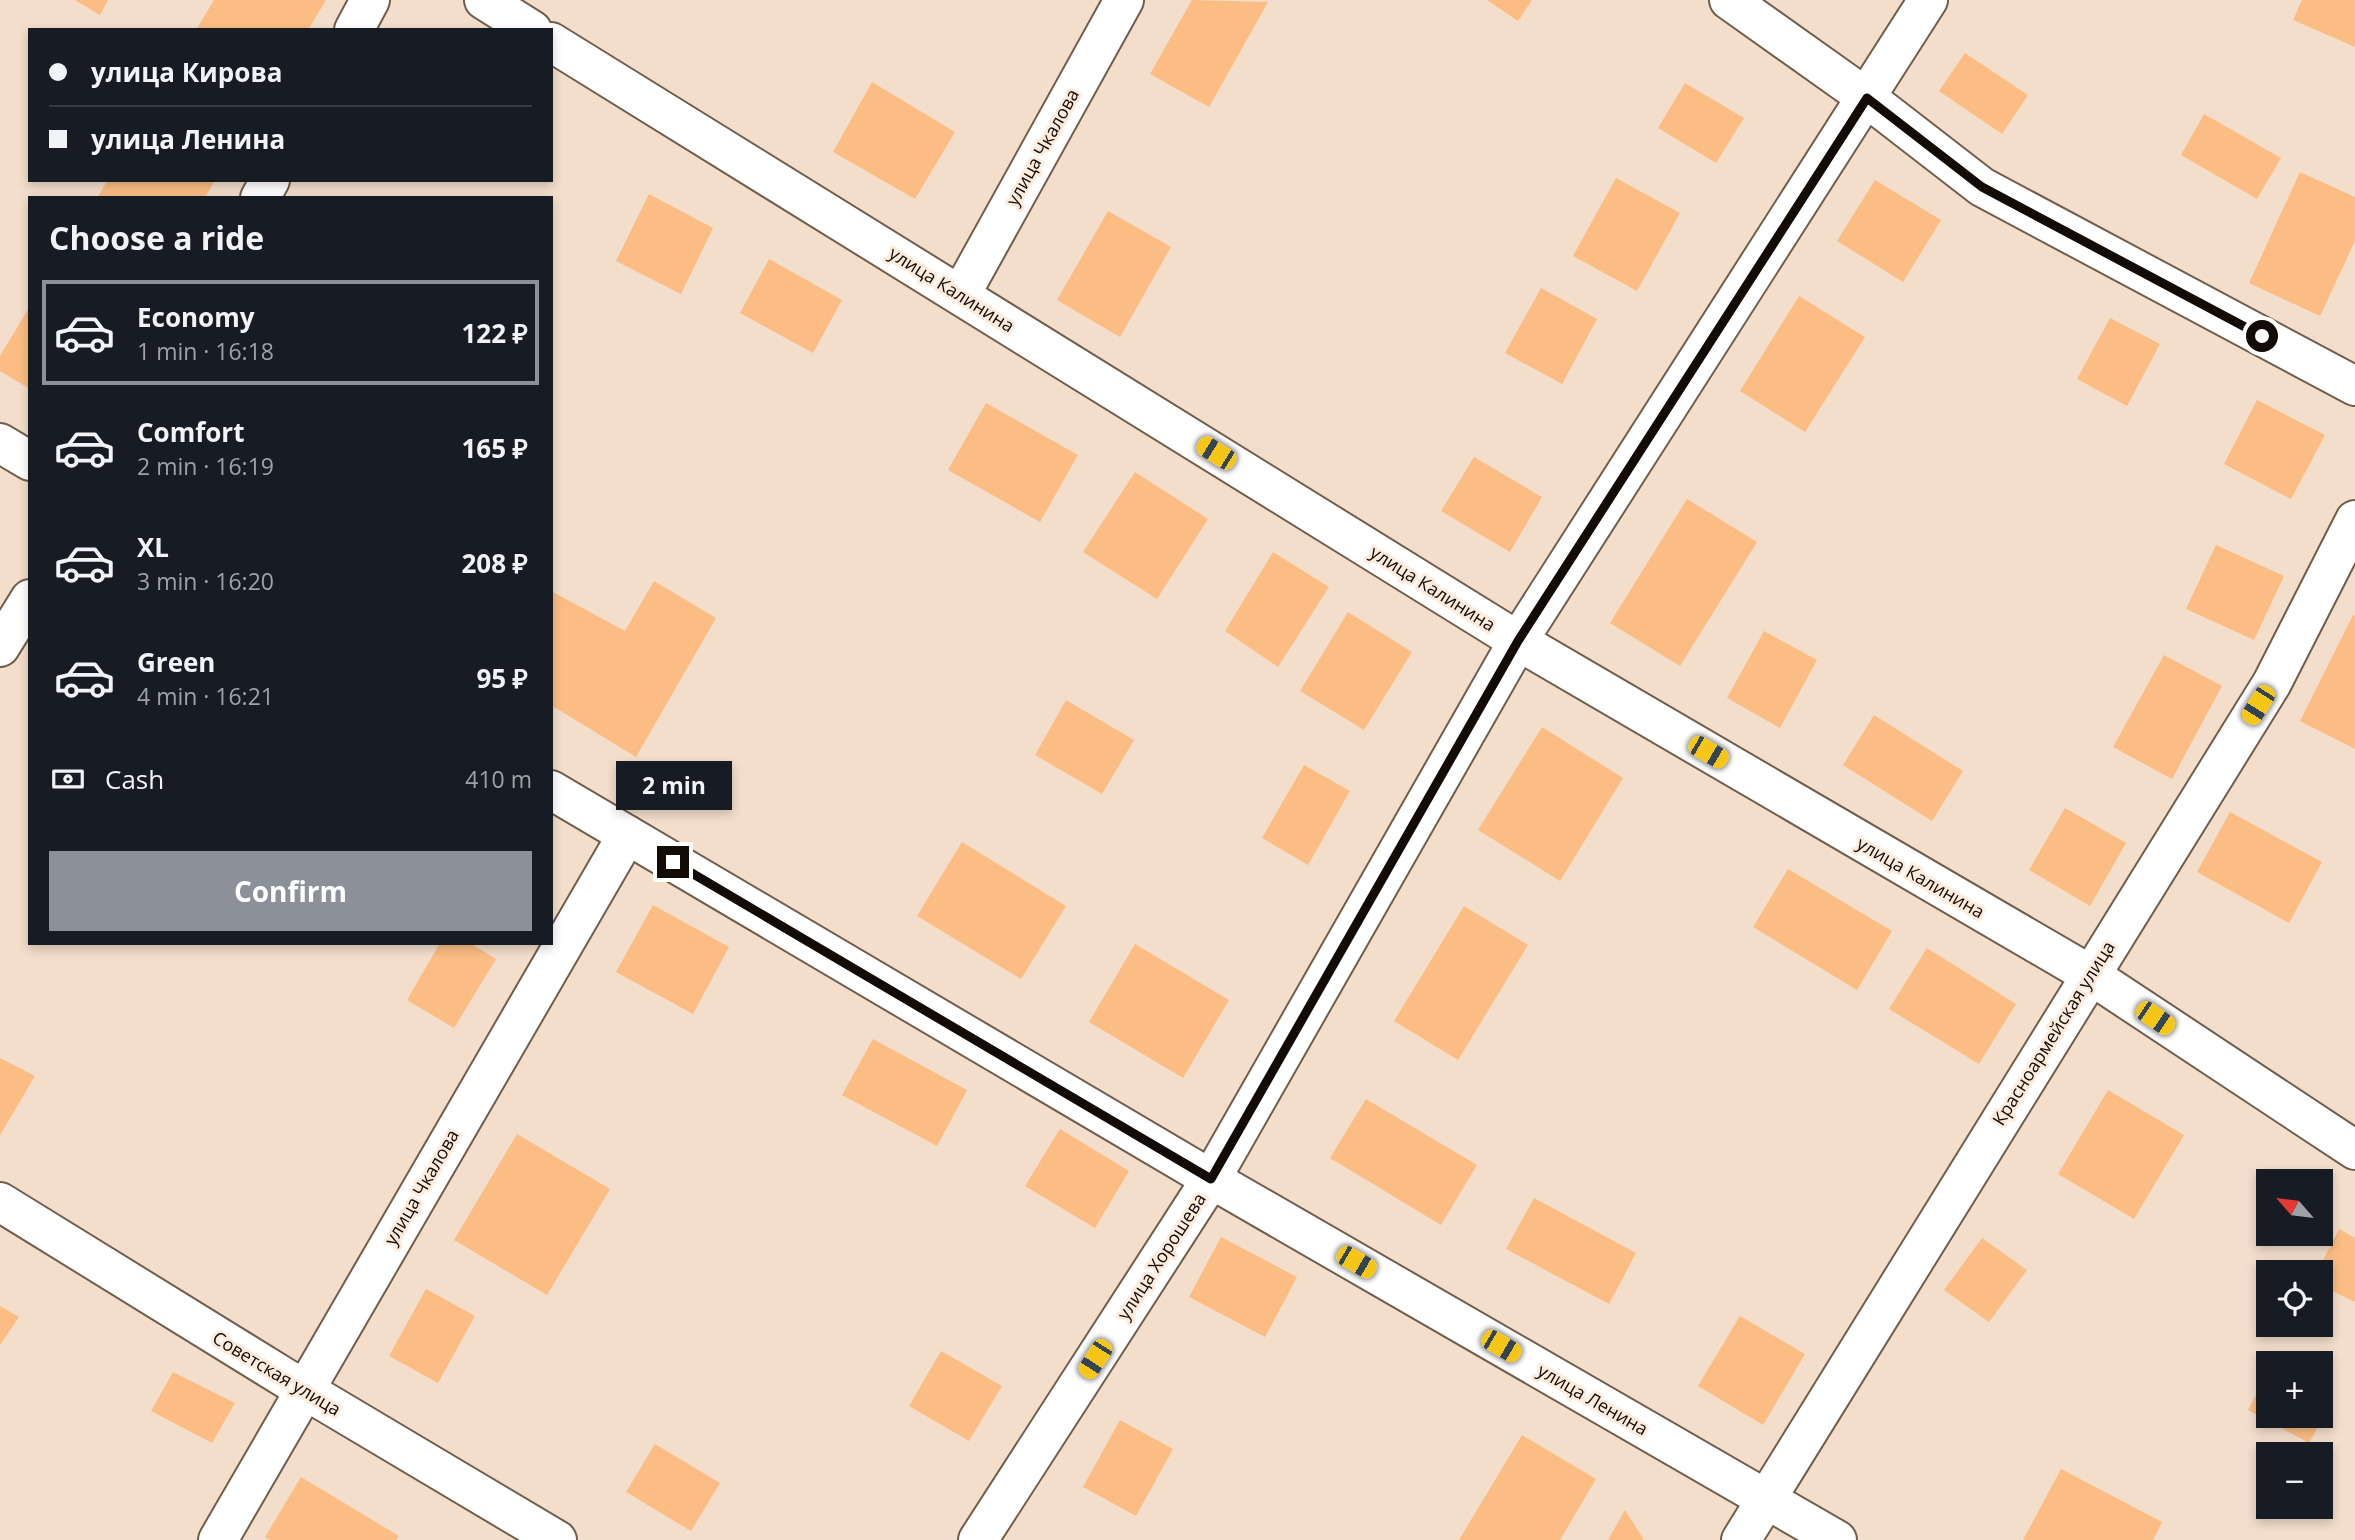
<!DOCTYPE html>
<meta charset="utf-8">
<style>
body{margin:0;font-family:"Open Sans",sans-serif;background:#20242c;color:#f1f3f6;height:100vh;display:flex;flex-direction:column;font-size:26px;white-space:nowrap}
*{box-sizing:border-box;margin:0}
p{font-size:23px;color:#9ea1a6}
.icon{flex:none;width:38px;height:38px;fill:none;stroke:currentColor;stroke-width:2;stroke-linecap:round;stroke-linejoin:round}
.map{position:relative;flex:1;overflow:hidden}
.side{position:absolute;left:28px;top:196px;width:525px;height:749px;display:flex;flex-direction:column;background:#171b24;border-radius:0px;box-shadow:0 4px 10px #0003}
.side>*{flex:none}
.hud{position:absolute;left:28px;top:28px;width:525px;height:154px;border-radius:0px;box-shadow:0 4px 10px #0003;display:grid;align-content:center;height:154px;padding:0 21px;background:#171b24}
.needle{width:46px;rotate:298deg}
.tools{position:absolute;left:2256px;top:1169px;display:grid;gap:14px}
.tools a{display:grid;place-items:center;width:77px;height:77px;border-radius:0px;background:#171b24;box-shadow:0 4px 10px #0003;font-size:35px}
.end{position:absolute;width:32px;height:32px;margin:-16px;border:9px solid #120b06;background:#fff;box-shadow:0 0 0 4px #fff}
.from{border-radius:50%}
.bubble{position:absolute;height:49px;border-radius:0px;background:#171b24;box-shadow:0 4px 10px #0003;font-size:23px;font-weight:700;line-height:49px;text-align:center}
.car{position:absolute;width:21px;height:42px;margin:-21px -10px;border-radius:9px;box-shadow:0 0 5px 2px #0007;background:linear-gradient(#f5c518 24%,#345 0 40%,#f5c518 0 76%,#345 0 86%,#f5c518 0)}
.hud b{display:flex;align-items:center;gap:24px;height:66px;font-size:26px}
.hud b+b{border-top:2px solid #363941}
.hud i{width:18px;height:18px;background:#f1f3f6}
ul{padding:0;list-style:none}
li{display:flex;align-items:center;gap:21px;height:105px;margin:0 14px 10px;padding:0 7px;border:4px solid transparent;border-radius:0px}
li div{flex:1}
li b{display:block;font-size:26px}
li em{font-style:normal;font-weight:700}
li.on{border-color:#8c9099}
li>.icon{width:63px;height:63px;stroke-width:1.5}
h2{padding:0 21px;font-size:32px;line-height:84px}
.pay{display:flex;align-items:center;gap:18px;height:77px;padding:0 21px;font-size:26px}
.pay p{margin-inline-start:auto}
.button{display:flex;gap:14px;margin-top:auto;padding:14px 21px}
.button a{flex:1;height:80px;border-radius:0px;background:#8c9099;color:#fff;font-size:28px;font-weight:700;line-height:80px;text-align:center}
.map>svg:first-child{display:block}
.building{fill:#fbbd83}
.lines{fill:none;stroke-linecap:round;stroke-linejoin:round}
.minor-casing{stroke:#705e4d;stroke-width:42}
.major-casing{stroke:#705e4d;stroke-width:42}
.minor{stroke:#fff;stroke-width:38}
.major{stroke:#fff;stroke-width:38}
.route{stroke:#120b06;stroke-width:9}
.labels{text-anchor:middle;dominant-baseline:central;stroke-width:6;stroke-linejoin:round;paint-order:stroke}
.street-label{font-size:18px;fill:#120b06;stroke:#fdecdd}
</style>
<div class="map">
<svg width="2355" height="1540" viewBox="0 0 2355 1540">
<rect width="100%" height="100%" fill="#f3decb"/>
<path class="building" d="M75,0H108L100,15Z
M214,0H326L308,30H196Z
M1192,0L1268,2L1209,107L1150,74Z
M1487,0H1532L1518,21Z
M2302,0H2355V47L2293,20Z
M1965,53L2028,95L2002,134L1939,91Z
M872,82L955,132L915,199L833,152Z
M1685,83L1744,118L1716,163L1658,128Z
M2204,114L2281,158L2257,199L2181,155Z
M2300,172L2355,197V241L2320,316L2249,283Z
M1616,178L1680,213L1637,291L1573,256Z
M108,180H215L205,198H97Z
M1875,180L1941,220L1903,282L1837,241Z
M649,194L713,228L681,294L616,261Z
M1108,211L1171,247L1120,337L1057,300Z
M769,259L842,300L813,353L740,313Z
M1541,288L1597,319L1562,384L1505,353Z
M1799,296L1865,337L1805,432L1740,391Z
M30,306V389L0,371V356Z
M2110,318L2160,344L2127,406L2077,379Z
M2257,400L2325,435L2291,499L2224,464Z
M986,403L1078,455L1040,522L948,470Z
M1474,457L1542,497L1510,552L1441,511Z
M1135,472L1208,519L1157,599L1083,552Z
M1687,499L1757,542L1680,666L1610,623Z
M2216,545L2284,576L2254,640L2186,609Z
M1273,552L1329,587L1278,667L1225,631Z
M654,581L716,618L636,757L551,705V591L625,631Z
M1348,612L1412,652L1364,730L1300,691Z
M2353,615L2355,616V749L2300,721Z
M1764,631L1817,660L1780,728L1727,698Z
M2164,655L2222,686L2172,779L2113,747Z
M1066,700L1134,740L1102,794L1035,755Z
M1874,715L1963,771L1932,821L1843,765Z
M1542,727L1623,778L1560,881L1478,830Z
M1304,765L1350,791L1308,865L1262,838Z
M2065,808L2126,843L2090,906L2029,870Z
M2230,812L2322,862L2289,923L2197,872Z
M962,842L1066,906L1021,979L917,916Z
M1788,869L1892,931L1857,990L1753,927Z
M653,905L729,947L693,1014L616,972Z
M1464,906L1528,945L1458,1060L1394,1021Z
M440,943H470L496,959L454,1028L407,1000Z
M1135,944L1229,1000L1183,1078L1089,1022Z
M1927,948L2016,1004L1979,1064L1889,1009Z
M873,1039L967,1090L937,1146L842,1095Z
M0,1058L35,1076L0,1135Z
M2108,1090L2184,1135L2134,1219L2058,1174Z
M1366,1099L1477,1165L1441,1225L1330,1158Z
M1060,1129L1129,1171L1095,1228L1025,1186Z
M517,1134L610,1189L547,1295L454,1240Z
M1534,1198L1636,1253L1609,1304L1506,1249Z
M2339,1229L2355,1238V1302L2320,1285V1272H2317Z
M1221,1237L1297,1277L1265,1337L1189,1297Z
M1982,1238L2027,1270L1989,1322L1944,1290Z
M426,1289L475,1316L438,1383L389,1356Z
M0,1306L19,1317L0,1345Z
M1740,1316L1805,1354L1763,1425L1698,1386Z
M941,1351L1002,1386L969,1441L909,1406Z
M173,1372L235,1403L212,1443L151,1411Z
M2268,1372V1416H2320V1400L2330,1405L2309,1443L2248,1410Z
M1120,1420L1173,1449L1136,1516L1083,1487Z
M1522,1435L1596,1479L1560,1540H1459Z
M655,1444L720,1483L691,1531L626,1492Z
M2061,1469L2162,1522L2153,1540H2023Z
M301,1477L399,1536L396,1540H270L265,1537Z
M1625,1510L1644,1540H1608Z"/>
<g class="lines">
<g class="minor-casing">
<path id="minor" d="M484,0L532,30
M1729,0L1867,98L1982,187L2355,386
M354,30L370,0
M551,42L1518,641L2089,974L2355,1150
M260,198L270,180
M961,294L1124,0
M0,647L30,599
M0,1202L303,1389L557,1540
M218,1540L627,835
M978,1540L1211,1179L1518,641L1928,0
M1741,1540L2272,683L2355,520"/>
</g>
<g class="major-casing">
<path id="major" d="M0,443L30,461
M551,790L1211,1179L1837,1540"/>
</g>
<use href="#minor" class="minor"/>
<use href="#major" class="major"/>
</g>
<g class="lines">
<path class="route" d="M673,862L1211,1179L1518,641L1867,98L1982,187L2262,336"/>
</g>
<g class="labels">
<g class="street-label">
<text transform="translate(1042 147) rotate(-61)">улица Чкалова</text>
<text transform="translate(952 289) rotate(32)">улица Калинина</text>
<text transform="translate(1433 588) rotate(32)">улица Калинина</text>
<text transform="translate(1921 877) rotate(30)">улица Калинина</text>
<text transform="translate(2053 1033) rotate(-58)">Красноармейская улица</text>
<text transform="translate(421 1187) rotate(-60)">улица Чкалова</text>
<text transform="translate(1161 1256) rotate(-57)">улица Хорошева</text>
<text transform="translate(277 1373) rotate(31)">Советская улица</text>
<text transform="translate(1593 1399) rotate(30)">улица Ленина</text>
</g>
</g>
</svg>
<div class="tools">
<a><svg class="needle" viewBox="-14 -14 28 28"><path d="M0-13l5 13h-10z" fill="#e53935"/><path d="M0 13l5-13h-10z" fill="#9ea1a6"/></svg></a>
<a><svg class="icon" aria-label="locate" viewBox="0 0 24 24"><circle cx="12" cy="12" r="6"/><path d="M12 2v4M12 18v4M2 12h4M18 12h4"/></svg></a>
<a>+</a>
<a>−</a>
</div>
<i class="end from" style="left:2262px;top:336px"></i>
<i class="end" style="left:673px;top:862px"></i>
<div class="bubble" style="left:616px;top:761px;width:116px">2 min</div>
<i class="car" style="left:1216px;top:453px;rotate:302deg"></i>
<i class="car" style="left:2258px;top:705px;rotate:212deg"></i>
<i class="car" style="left:1708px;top:752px;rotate:120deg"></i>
<i class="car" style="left:2155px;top:1018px;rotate:124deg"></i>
<i class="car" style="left:1356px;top:1262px;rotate:120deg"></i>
<i class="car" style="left:1501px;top:1346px;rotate:120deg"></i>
<i class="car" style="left:1095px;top:1359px;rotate:213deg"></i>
<div class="hud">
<b><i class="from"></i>улица Кирова</b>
<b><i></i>улица Ленина</b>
</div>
<section class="side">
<h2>Choose a ride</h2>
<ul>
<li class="on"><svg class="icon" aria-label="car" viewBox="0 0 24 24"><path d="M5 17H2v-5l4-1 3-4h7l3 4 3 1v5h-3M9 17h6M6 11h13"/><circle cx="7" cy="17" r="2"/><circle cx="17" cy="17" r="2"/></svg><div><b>Economy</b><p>1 min · 16:18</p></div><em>122 ₽</em></li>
<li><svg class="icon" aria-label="car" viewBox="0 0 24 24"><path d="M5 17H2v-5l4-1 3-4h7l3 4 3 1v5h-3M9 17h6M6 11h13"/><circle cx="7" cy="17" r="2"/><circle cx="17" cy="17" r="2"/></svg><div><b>Comfort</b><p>2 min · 16:19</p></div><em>165 ₽</em></li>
<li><svg class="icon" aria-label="car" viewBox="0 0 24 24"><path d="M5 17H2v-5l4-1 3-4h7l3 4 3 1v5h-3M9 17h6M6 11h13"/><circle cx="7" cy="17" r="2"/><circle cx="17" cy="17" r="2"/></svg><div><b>XL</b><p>3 min · 16:20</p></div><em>208 ₽</em></li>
<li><svg class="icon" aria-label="car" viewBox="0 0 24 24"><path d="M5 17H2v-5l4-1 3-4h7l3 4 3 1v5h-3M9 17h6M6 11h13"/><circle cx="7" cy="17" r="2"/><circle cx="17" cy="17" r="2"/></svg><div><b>Green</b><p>4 min · 16:21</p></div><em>95 ₽</em></li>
</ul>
<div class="pay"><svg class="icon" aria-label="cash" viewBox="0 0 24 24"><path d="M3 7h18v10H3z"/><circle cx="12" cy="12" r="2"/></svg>Cash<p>410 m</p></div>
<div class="button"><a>Confirm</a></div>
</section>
</div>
